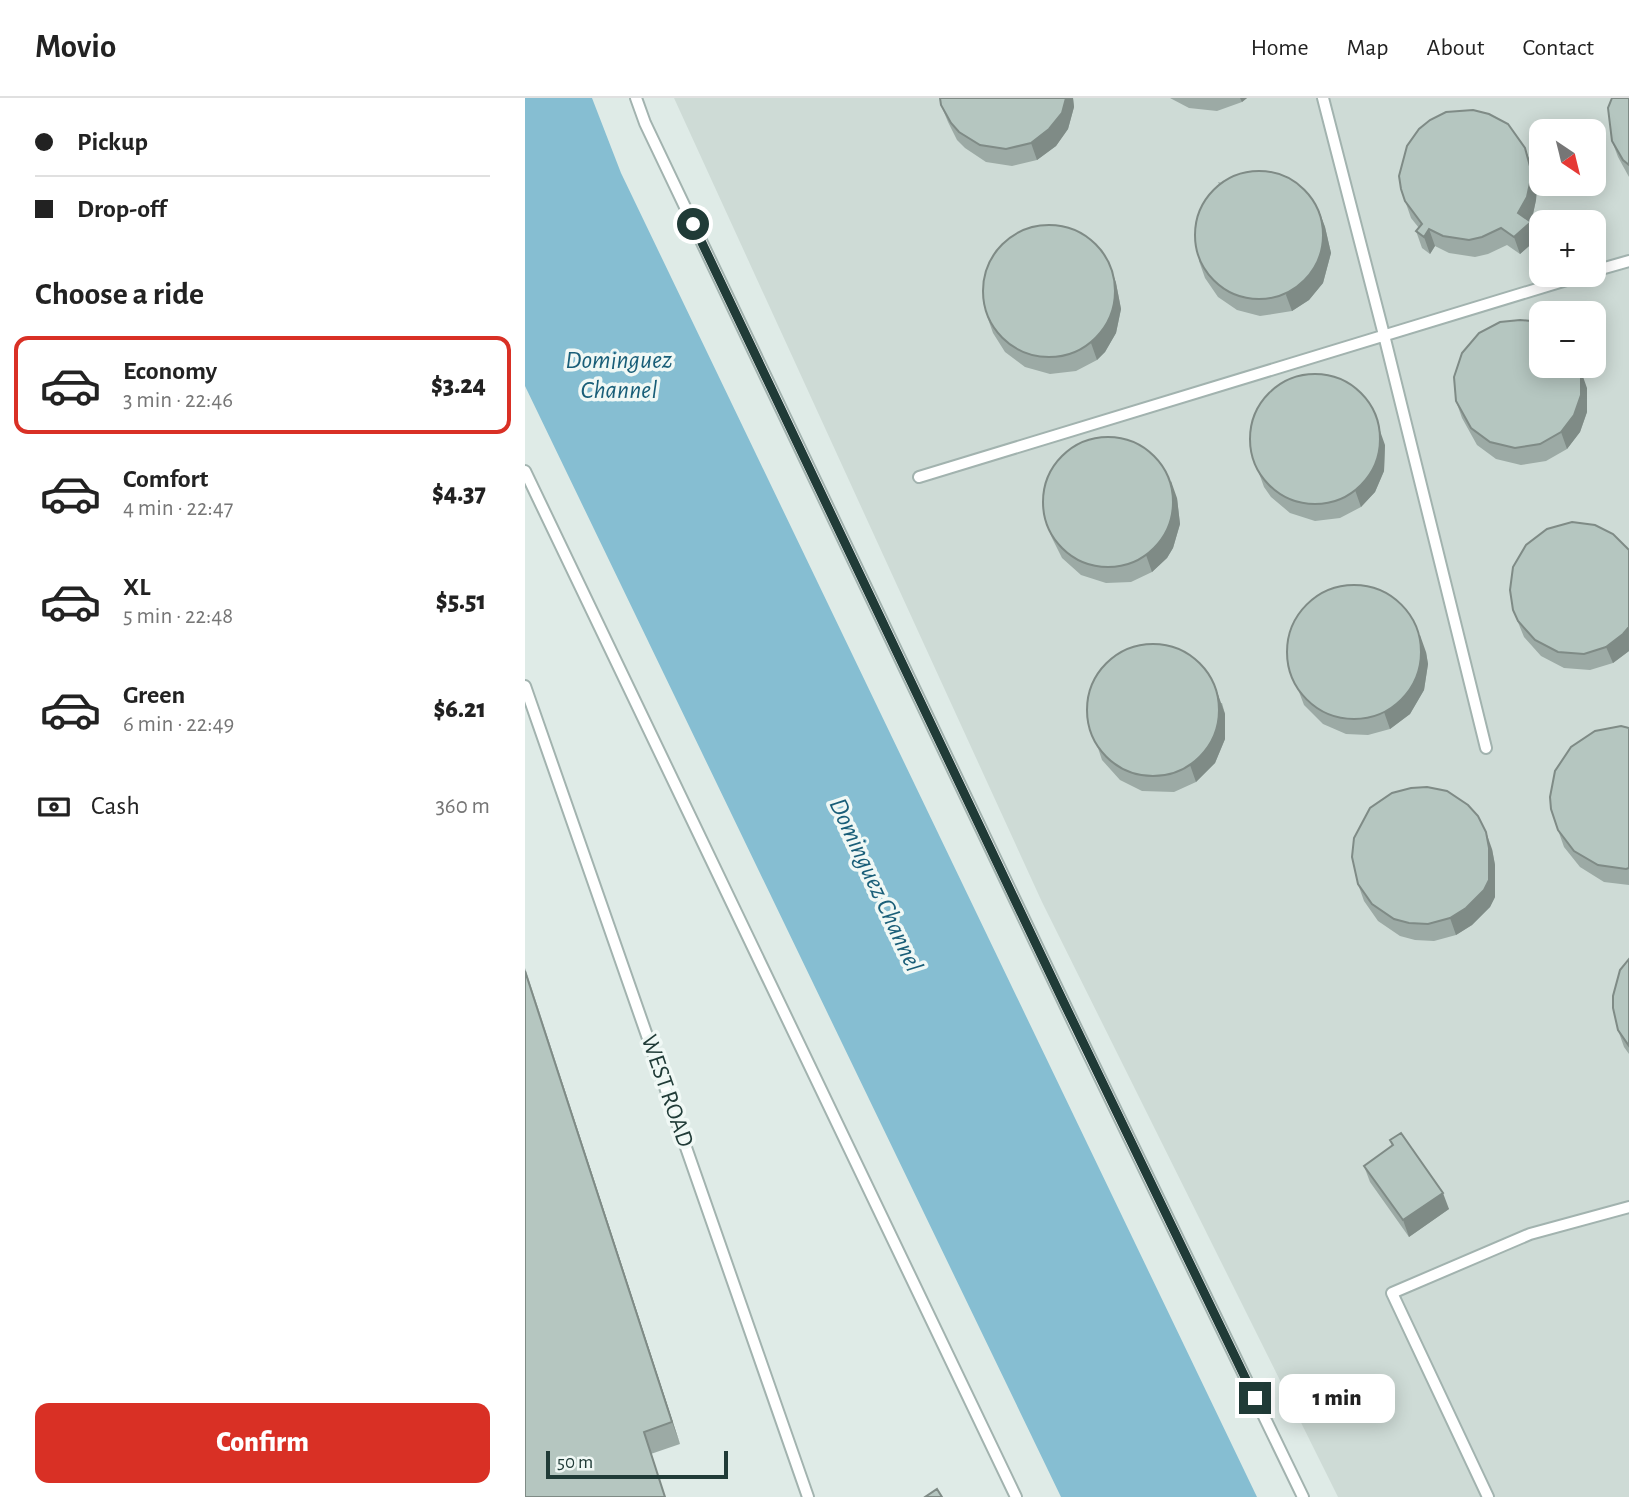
<!DOCTYPE html>
<meta charset="utf-8">
<style>
body{margin:0;font-family:"Alegreya Sans",sans-serif;background:#f2f2f2;color:#222;height:100vh;display:flex;flex-direction:column;font-size:26px;white-space:nowrap}
*{box-sizing:border-box;margin:0}
p{font-size:23px;color:#767676}
.icon{flex:none;width:38px;height:38px;fill:none;stroke:currentColor;stroke-width:2;stroke-linecap:round;stroke-linejoin:round}
.map{position:relative;flex:1;overflow:hidden}
.drawer{display:flex;flex-direction:column;background:#fff;width:525px}
.drawer>*{flex:none}
.banner{display:grid;align-content:center;height:154px;padding:0 35px;background:#fff}
.needle{width:46px;rotate:145deg}
.tools{position:absolute;left:1004px;top:21px;display:grid;gap:14px}
.tools a{display:grid;place-items:center;width:77px;height:77px;border-radius:14px;background:#fff;box-shadow:0 4px 18px #0003;font-size:35px}
.scale{position:absolute;left:21px;bottom:18px;width:182px;box-sizing:border-box;padding-left:7px;border:4px solid #203b37;border-top:0;font-size:19px;line-height:24px;white-space:nowrap;color:#203b37;-webkit-text-stroke:5px #f0f8f5;paint-order:stroke}
.end{position:absolute;width:32px;height:32px;margin:-16px;border:9px solid #203b37;background:#fff;box-shadow:0 0 0 4px #fff}
.from{border-radius:50%}
.bubble{position:absolute;height:49px;border-radius:14px;background:#fff;box-shadow:0 4px 18px #0003;font-size:23px;font-weight:800;line-height:49px;text-align:center}
.banner b{display:flex;align-items:center;gap:24px;height:66px;font-size:26px}
.banner b+b{border-top:2px solid #e0e0e0}
.banner i{width:18px;height:18px;background:#222}
ul{padding:0;list-style:none}
li{display:flex;align-items:center;gap:21px;height:98px;margin:0 14px 10px;padding:0 21px;border:4px solid transparent;border-radius:14px}
li div{flex:1}
li b{display:block;font-size:26px}
li em{font-style:normal;font-weight:800}
li.active{border-color:#d93025}
li>.icon{width:63px;height:63px;stroke-width:1.5}
h2{padding:0 35px;font-size:32px;line-height:84px}
.pay{display:flex;align-items:center;gap:18px;height:77px;padding:0 35px;font-size:26px}
.pay p{margin-inline-start:auto}
.cta{display:flex;gap:14px;margin-top:auto;padding:14px 35px}
.cta a{flex:1;height:80px;border-radius:14px;background:#d93025;color:#fff;font-size:28px;font-weight:800;line-height:80px;text-align:center}
header{display:flex;align-items:center;gap:42px;box-sizing:border-box;height:98px;padding:0 35px;background:#fff;border-bottom:2px solid #e0e0e0}
header strong{font-size:33px}
nav{display:flex;gap:38px;margin-inline-start:auto;font-size:24px}
main{display:flex;flex:1;min-height:0}
.map>svg:first-child{display:block}
.built{fill:#cedbd6;fill-rule:evenodd}
.water{fill:#86bed2}
.lines{fill:none;stroke-linecap:round;stroke-linejoin:round}
.lane-casing{stroke:#a2b3af;stroke-width:14}
.lane{stroke:#fff;stroke-width:10}
.wall{fill:#9caaa5}
.shaded-wall{fill:#7f8b86}
.building{fill:#b5c6c0;stroke:#7f8b86;stroke-width:2}
.route{stroke:#203b37;stroke-width:9}
.labels{text-anchor:middle;dominant-baseline:central;stroke-width:7;stroke-linejoin:round;paint-order:stroke}
.street-label{font-size:24px;fill:#203b37;stroke:#f0f8f5}
.water-label{font-size:26px;font-style:italic;fill:#195e78;stroke:#f0f8f5}
</style>
<header>
<strong>Movio</strong>
<nav><a>Home</a><a>Map</a><a>About</a><a>Contact</a></nav>
</header>
<main>
<section class="drawer">
<div class="banner">
<b><i class="from"></i>Pickup</b>
<b><i></i>Drop-off</b>
</div>
<h2>Choose a ride</h2>
<ul>
<li class="active"><svg class="icon" aria-label="car" viewBox="0 0 24 24"><path d="M5 17H2v-5l4-1 3-4h7l3 4 3 1v5h-3M9 17h6M6 11h13"/><circle cx="7" cy="17" r="2"/><circle cx="17" cy="17" r="2"/></svg><div><b>Economy</b><p>3 min · 22:46</p></div><em>$3.24</em></li>
<li><svg class="icon" aria-label="car" viewBox="0 0 24 24"><path d="M5 17H2v-5l4-1 3-4h7l3 4 3 1v5h-3M9 17h6M6 11h13"/><circle cx="7" cy="17" r="2"/><circle cx="17" cy="17" r="2"/></svg><div><b>Comfort</b><p>4 min · 22:47</p></div><em>$4.37</em></li>
<li><svg class="icon" aria-label="car" viewBox="0 0 24 24"><path d="M5 17H2v-5l4-1 3-4h7l3 4 3 1v5h-3M9 17h6M6 11h13"/><circle cx="7" cy="17" r="2"/><circle cx="17" cy="17" r="2"/></svg><div><b>XL</b><p>5 min · 22:48</p></div><em>$5.51</em></li>
<li><svg class="icon" aria-label="car" viewBox="0 0 24 24"><path d="M5 17H2v-5l4-1 3-4h7l3 4 3 1v5h-3M9 17h6M6 11h13"/><circle cx="7" cy="17" r="2"/><circle cx="17" cy="17" r="2"/></svg><div><b>Green</b><p>6 min · 22:49</p></div><em>$6.21</em></li>
</ul>
<div class="pay"><svg class="icon" aria-label="cash" viewBox="0 0 24 24"><path d="M3 7h18v10H3z"/><circle cx="12" cy="12" r="2"/></svg>Cash<p>360 m</p></div>
<div class="cta"><a>Confirm</a></div>
</section>
<div class="map">
<svg width="1104" height="1399" viewBox="0 0 1104 1399">
<rect width="100%" height="100%" fill="#dfebe7"/>
<path class="built" d="M149,0H1104V1399H813L517,804ZM1017,33H1069V86H1017ZM1017,124H1069V177H1017ZM1017,215H1069V268H1017Z"/>
<path class="water" d="M0,0H67L96,75L732,1399H536L0,288Z"/>
<g class="lines">
<g class="lane-casing">
<path id="lane" d="M111,0L120,25L551,930L778,1399
M798,0L859,237L961,650
M1069,173L1104,163
M0,373L491,1399
M394,379L1058,177
M0,588L283,1399
M963,1399L867,1195L1005,1136L1104,1109"/>
</g>
<use href="#lane" class="lane"/>
</g>
<path class="wall" d="M415,0H548L549,9L543,31L531,48L512,62L487,68L461,64L440,50L432,42L423,24L416,7Z
M645,0H722L717,4L692,13L664,10Z
M1104,0V79L1093,59L1087,43Z
M1000,50L1006,67L1012,89L1011,102L1008,116L1004,123L1006,124L1012,141L995,156L982,147L963,156L950,159L924,155L910,148L905,156L897,150L891,133L894,130L886,120L876,91Z
M693,84L794,113L800,129L806,155L798,185L784,202L767,213L735,218L712,212L693,199L680,180L674,163L694,86Z
M585,168L591,185L596,211L591,235L580,254L572,262L551,273L525,276L500,269L480,254L468,235L462,218Z
M1062,290V314L1055,334L1042,351L1021,363L996,367L971,361L952,347L937,320L931,303Z
M860,347L859,373L850,394L836,409L815,420L790,423L765,415L746,399L739,389L726,353Z
M652,400L655,426L648,450L642,460L627,474L606,484L581,485L556,477L537,460L527,440L521,424Z
M1104,452V553L1088,565L1065,572L1039,570L1016,558L999,539L988,512Z
M901,554L903,566L899,592L885,616L865,631L843,637L821,636L798,626L779,607L763,565Z
M697,605L700,616V641L690,665L671,684L649,694L617,693L595,682L577,662L563,620Z
M1104,630V787L1079,784L1055,769L1039,749L1033,732Z
M967,751L970,767V799L965,809L947,827L931,837L909,843L890,842L875,838L853,823L839,803L833,786Z
M1104,861V956L1099,949L1093,932Z
M0,870L155,1346L0,1399Z
M865,1042L924,1111L884,1139L845,1084L839,1068L867,1048Z"/>
<path class="shaded-wall" d="M541,0H548L549,9L543,31L531,48L512,62L506,45Z
M715,0H722L717,4Z
M1000,50L1006,67L1012,89L1011,102L1008,116L1001,128L1006,124L1012,141L995,156L989,139L993,115Z
M794,113L800,129L806,155L798,185L784,202L767,213L761,197Z
M904,131L910,148L905,156L899,139Z
M585,168L591,185L596,211L591,235L580,254L572,262L566,245Z
M1056,273L1062,290V314L1055,334L1042,351L1036,334Z
M854,330L860,347L859,373L850,394L836,409L830,392Z
M646,383L652,400L655,426L648,450L642,460L627,474L621,457Z
M1104,529V553L1088,565L1081,549Z
M895,537L901,554L903,566L899,592L885,616L865,631L859,614Z
M690,588L700,616V641L690,665L671,684L665,667Z
M961,734L967,751L970,767V799L965,809L947,827L931,837L925,820Z
M0,870L155,1346L147,1324Z
M918,1095L924,1111L884,1139L878,1122Z"/>
<path class="building" d="M415,0H541L537,15L524,31L506,45L481,51L455,47L434,34L426,25L416,7Z
M1087,0H1104V67L1098,62L1087,43L1083,10Z
M948,12L964,16L983,26L1000,50L1006,72L1005,85L1002,99L993,115L1006,124L989,139L976,130L957,139L944,142L918,138L904,131L899,139L891,133L897,126L880,103L876,91L874,78L882,48L894,31L905,22L921,14Z
M670 137a64 64 0 1 1 128 0a64 64 0 1 1-128 0Z
M458 193a66 66 0 1 1 132 0a66 66 0 1 1-132 0Z
M995,222L1006,223L1017,228V268H1054L1056,273V297L1049,317L1036,334L1015,346L990,350L965,344L946,330L931,303L929,279L937,255L954,235L975,224Z
M725 341a65 65 0 1 1 130 0a65 65 0 1 1-130 0Z
M518 404a65 65 0 1 1 130 0a65 65 0 1 1-130 0Z
M1047,424L1070,427L1088,436L1104,452V529L1098,536L1081,549L1059,556L1033,554L1010,542L993,523L988,512L985,492L988,469L1001,447L1022,431Z
M762 554a67 67 0 1 1 134 0a67 67 0 1 1-134 0Z
M562 612a66 66 0 1 1 132 0a66 66 0 1 1-132 0Z
M1096,628L1104,630V770L1101,771L1073,767L1049,753L1033,732L1026,711L1025,699L1030,673L1046,649L1070,633Z
M902,689L922,693L943,707L953,718L961,734L964,750V782L959,792L941,810L925,820L903,826L884,825L869,821L847,806L833,786L827,759L829,740L845,710L867,695L886,690Z
M1104,861V948L1093,932L1088,910V898L1095,872Z
M0,873L147,1324L119,1334L140,1399H0Z
M876,1035L918,1095L878,1122L839,1068L868,1047L865,1042Z
M412,1391L417,1399H400Z"/>
<g class="lines">
<path class="route" d="M168,126L539,905L730,1300"/>
</g>
<g class="labels">
<g class="street-label">
<text transform="translate(142 993) rotate(71)">WEST ROAD</text>
</g>
<g class="water-label">
<text x="94" y="262">Dominguez<tspan x="94" dy="30">Channel</tspan></text>
<text transform="translate(351 787) rotate(65)">Dominguez Channel</text>
</g>
</g>
</svg>
<div class="tools">
<a><svg class="needle" viewBox="-14 -14 28 28"><path d="M0-13l5 13h-10z" fill="#e53935"/><path d="M0 13l5-13h-10z" fill="#767676"/></svg></a>
<a>+</a>
<a>−</a>
</div>
<div class="scale">50 m</div>
<i class="end from" style="left:168px;top:126px"></i>
<i class="end" style="left:730px;top:1300px"></i>
<div class="bubble" style="left:754px;top:1276px;width:116px">1 min</div>
</div>
</main>
